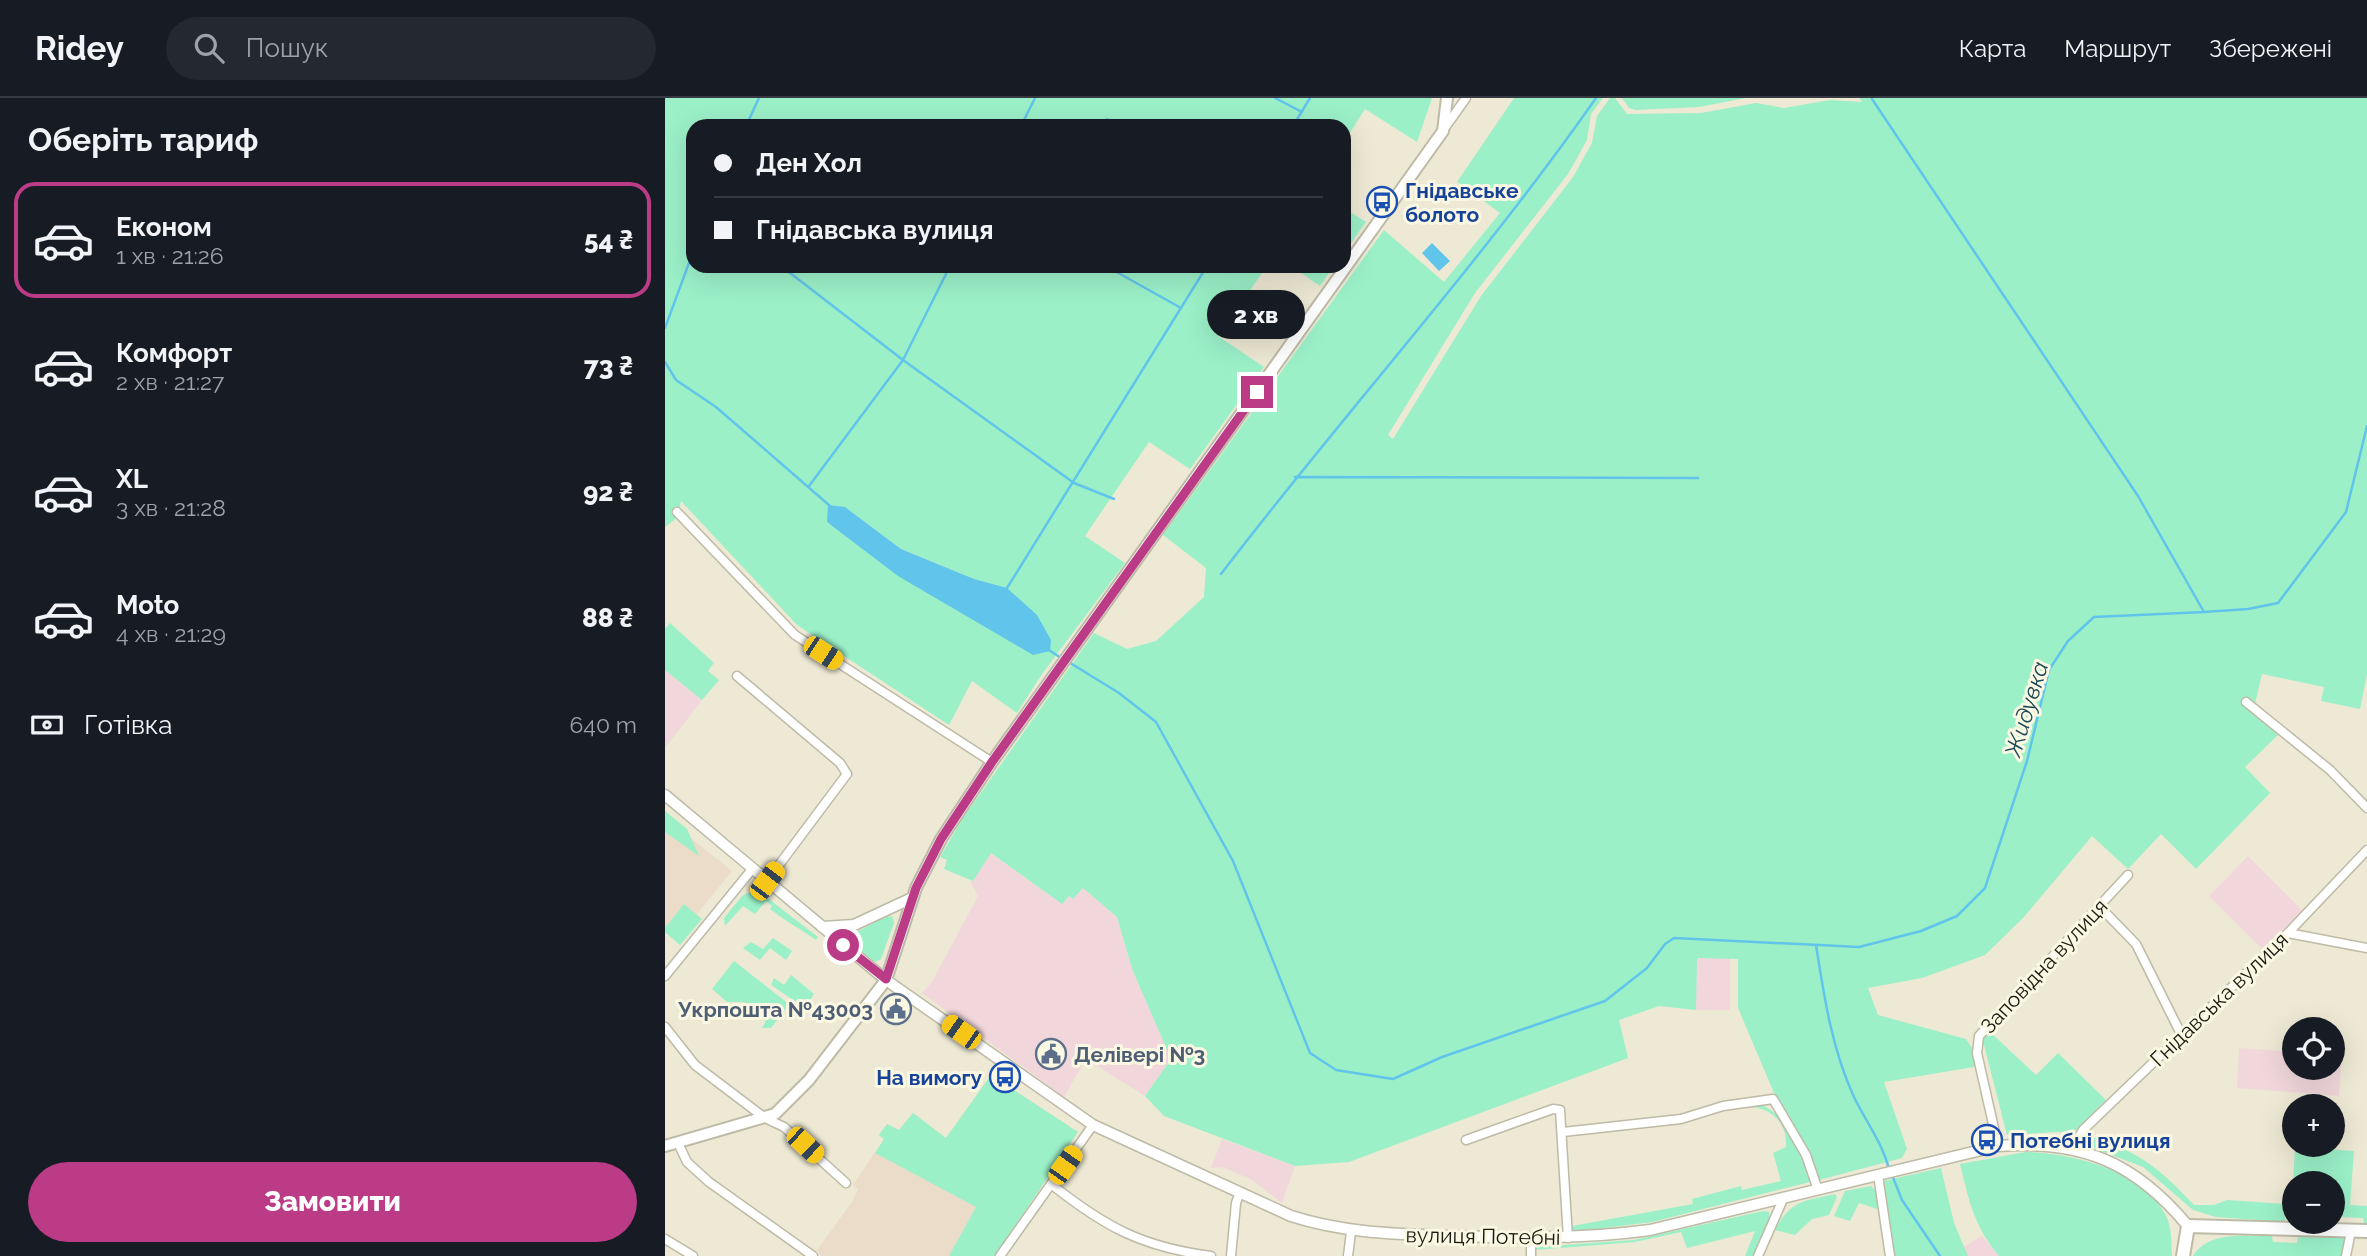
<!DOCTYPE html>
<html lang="uk">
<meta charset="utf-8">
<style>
body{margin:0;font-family:Raleway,sans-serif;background:#242831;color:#f1f3f6;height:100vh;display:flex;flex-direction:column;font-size:26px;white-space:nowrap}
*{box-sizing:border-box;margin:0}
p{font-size:23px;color:#9ea1a6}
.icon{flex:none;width:38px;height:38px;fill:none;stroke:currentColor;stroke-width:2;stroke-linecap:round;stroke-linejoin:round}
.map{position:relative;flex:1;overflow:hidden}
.sheet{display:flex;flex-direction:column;background:#171b24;width:665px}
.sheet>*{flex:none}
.top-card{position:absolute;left:21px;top:21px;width:665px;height:154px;border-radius:21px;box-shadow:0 7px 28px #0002;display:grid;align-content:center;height:154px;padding:0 28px;background:#171b24}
.fabs{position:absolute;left:1617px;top:919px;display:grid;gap:14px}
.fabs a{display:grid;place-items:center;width:63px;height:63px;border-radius:50%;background:#171b24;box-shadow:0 7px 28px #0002;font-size:35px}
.end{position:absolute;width:32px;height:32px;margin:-16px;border:9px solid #bb3b87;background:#fff;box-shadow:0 0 0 4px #fff}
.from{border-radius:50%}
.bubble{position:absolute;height:49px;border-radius:24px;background:#171b24;box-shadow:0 7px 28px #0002;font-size:23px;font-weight:800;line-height:49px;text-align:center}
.car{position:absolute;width:21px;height:42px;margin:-21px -10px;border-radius:9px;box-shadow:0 0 5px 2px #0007;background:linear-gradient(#f5c518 24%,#345 0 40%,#f5c518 0 76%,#345 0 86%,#f5c518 0)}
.top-card b{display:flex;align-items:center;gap:24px;height:66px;font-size:26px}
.top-card b+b{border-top:2px solid #363941}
.top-card i{width:18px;height:18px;background:#f1f3f6}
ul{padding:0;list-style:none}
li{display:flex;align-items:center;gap:21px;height:116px;margin:0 14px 10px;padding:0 14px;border:4px solid transparent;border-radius:21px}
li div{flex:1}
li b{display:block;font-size:26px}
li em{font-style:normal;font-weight:800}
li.active{border-color:#bb3b87}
li>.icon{width:63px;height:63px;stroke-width:1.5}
h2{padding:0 28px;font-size:32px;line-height:84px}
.pay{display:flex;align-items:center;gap:18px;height:77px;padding:0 28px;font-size:26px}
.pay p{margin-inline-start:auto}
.button{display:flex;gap:14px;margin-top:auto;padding:14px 28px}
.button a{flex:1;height:80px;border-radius:42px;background:#bb3b87;color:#fff;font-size:28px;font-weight:800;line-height:80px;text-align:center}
header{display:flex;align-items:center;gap:42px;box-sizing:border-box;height:98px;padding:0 35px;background:#171b24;border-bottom:2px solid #363941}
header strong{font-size:33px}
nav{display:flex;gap:38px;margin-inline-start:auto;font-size:24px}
.search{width:490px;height:63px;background:#242831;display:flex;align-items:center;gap:18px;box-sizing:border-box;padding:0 24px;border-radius:38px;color:#9ea1a6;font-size:26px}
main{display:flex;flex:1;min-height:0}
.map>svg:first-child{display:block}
.industrial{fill:#f1d7dc}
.education{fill:#ebdcc9}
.green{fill:#9bf0c8;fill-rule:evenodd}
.water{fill:#61c4ea}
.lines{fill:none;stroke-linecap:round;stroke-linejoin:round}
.stream{stroke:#61c4ea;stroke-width:2.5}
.minor-casing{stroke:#bdbaa6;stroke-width:11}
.tertiary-casing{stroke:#bdbaa6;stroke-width:13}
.secondary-casing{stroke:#bdbaa6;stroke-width:14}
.primary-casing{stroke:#bdbaa6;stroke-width:16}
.minor{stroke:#fff;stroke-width:8}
.tertiary{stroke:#fff;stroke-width:10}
.secondary{stroke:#fff;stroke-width:10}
.primary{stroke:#fff;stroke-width:12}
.route{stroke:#bb3b87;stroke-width:9}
.labels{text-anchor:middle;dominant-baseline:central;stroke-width:6;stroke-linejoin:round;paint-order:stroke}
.transit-label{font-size:21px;font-weight:bold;fill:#164399;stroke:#faf7e2;text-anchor:start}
.street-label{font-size:21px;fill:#1a1911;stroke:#faf7e2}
.service-label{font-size:21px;font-weight:bold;fill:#4e5e75;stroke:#faf7e2;text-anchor:end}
.water-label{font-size:23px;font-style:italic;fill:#1c4757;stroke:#faf7e2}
</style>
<header>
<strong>Ridey</strong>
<div class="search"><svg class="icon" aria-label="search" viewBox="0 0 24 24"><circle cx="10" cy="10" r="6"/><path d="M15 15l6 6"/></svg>Пошук</div>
<nav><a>Карта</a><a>Маршрут</a><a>Збережені</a></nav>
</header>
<main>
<section class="sheet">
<h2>Оберіть тариф</h2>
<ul>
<li class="active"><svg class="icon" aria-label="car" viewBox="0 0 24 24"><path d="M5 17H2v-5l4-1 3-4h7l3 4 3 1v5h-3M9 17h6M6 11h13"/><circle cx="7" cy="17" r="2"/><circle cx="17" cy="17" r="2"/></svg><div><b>Економ</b><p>1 хв · 21:26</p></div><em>54 ₴</em></li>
<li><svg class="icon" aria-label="car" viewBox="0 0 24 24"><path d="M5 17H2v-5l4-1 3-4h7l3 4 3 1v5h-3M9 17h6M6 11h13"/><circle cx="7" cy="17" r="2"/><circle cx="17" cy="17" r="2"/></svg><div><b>Комфорт</b><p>2 хв · 21:27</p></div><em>73 ₴</em></li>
<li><svg class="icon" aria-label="car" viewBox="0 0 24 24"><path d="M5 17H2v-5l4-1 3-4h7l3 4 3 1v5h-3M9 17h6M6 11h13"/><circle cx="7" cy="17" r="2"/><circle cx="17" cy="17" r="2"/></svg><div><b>XL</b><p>3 хв · 21:28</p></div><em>92 ₴</em></li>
<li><svg class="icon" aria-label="car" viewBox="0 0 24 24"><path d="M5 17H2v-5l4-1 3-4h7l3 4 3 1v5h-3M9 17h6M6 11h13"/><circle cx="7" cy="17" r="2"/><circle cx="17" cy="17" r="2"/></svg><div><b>Moto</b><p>4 хв · 21:29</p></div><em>88 ₴</em></li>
</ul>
<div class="pay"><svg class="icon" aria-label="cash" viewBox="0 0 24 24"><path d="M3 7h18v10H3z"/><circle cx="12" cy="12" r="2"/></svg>Готівка<p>640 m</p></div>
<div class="button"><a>Замовити</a></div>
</section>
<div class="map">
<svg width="1702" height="1158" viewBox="0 0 1702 1158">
<rect width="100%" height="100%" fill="#ede9d4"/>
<path class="industrial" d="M0,572L37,602L0,650Z
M325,755L397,806L404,798L408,801L418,790L452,819L467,871L506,961L480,998L421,961L399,999L257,895L267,884L313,798L306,785Z
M1583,758L1637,812L1598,852L1544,798Z
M1031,860H1065V912H1031Z
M1574,950L1629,954V970H1668V957H1677L1674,998L1572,990Z
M557,1041L630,1068L617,1105L587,1082L557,1069L546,1070Z
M1317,1138L1334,1158H1303L1297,1150Z"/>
<path class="education" d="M0,719L67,773L32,816L37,821L15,847L0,834Z
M326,977L413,1034L330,1158H156L152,1152L187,1104L193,1091L188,1087L219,1041L214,1037L222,1026L234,1032L248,1015L281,1040Z"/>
<path class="green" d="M0,0H767L752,44L700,11L679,44V28H28V168H602L553,238L599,269L525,371L484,344L420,438L460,465L377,576L352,615L307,583L284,627L132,527L16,403L13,419L0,429ZM180,409L236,451L309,481L162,425Z
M849,0H938L926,16L922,42L903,76L810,195L723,337L728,341L816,198L908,79L927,45L932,18L945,0H950L962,16L1036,15L1091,5L1119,10L1165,2L1197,4L1195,0H1702V576L1695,611L1656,603L1659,589L1597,576L1590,606L1582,599L1577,606L1613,637L1580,669L1605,695L1531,771L1496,736L1463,771L1427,738L1359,819L1320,857L1257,880L1203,890L1213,917L1301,941L1309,953V969L1219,984L1242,1051L1237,1060L1154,1082L1145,1056L1109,995L1073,910V861L1032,860L1031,912L994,908L954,922L963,960L684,1064L630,1068L499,1018L480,998L506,961L467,871L452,819L418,790L408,801L404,798L397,806L326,755L308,783L279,771L282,762L275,759L298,720L429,535L462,551L491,543L539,499L541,470L498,437L719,132L779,184L835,115L792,84Z
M957,0H1081L1034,9L971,12L964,10Z
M679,110L701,124L679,155Z
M626,168H669L655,188Z
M5,525L49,565L43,573L54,582L37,602L0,572V531Z
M0,713L22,731L34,758L0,734Z
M92,792L153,839L151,842C136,831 120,823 105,811L107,808L101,803L90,816L78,808L60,828L59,820L78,797Z
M19,806L37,821L15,847L0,834V830Z
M222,818L228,819L229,825L216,861L210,864L186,845L184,838Z
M108,840L127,853L121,862L105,850L95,862L78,850L86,844L98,851Z
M69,863L124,906L106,930H97L101,923L91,918L93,915L79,904H62L47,891Z
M126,877L149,896L140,910L106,887L109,880L119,887Z
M1323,932L1371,977L1393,955L1441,1002L1410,1033L1342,1037L1317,939Z
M326,977L413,1034L330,1158H284L311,1109L210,1055L219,1041L214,1037L222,1026L234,1032L248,1015L281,1040Z
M1094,1006C1123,1016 1138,1057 1145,1084L987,1124L907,1134V1128L1028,1106L1027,1101L1076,1088L1077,1092L1116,1083L1108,1055L1121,1049C1123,1022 1102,1007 1078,1009Z
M1423,1038C1474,1053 1493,1069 1529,1107H1549L1562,1102L1620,1106V1124L1551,1119L1528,1112L1478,1069L1423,1048Z
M1630,1049L1689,1053L1685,1107L1702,1108V1125H1699L1698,1120L1673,1119L1672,1124H1626ZM1629,1085H1668V1124H1629Z
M1361,1054C1407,1055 1482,1073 1502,1120C1507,1131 1506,1146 1507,1158H1334C1309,1128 1304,1103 1295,1066Z
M1276,1070L1289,1125L1303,1158H1230L1219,1083Z
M1206,1088L1212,1094L1215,1112L1194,1105L1185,1123L1169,1118L1180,1093Z
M1170,1096L1172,1099L1164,1117L1147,1121L1130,1137L1110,1132C1126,1102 1139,1103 1170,1096Z
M1098,1113L1104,1114L1105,1124L1089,1158H1080L1090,1133L1022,1150L1016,1134L970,1144L869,1152L870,1149L969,1142Z
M1607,1138L1608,1144L1632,1145L1633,1139L1681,1140L1678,1158H1528C1544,1132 1581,1139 1607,1138Z"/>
<path class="water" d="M767,145L785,163L774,173L757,155Z
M163,407L180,409L236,451L309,481L342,490L372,517L386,542L385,553L368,557L233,478L162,424Z"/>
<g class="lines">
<path class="stream" d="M610,0L637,14
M442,21L456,28
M81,28L94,0
M356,28L370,0
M628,28L645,0
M116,168L238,262L409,385L449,401
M441,168L516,210
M0,230L28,154
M0,264L11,282L51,309L165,408
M630,379L1033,380
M144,388L238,262L285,168
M556,476C679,315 815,166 931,0
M342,490L542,168
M1539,514L1583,511L1613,505L1681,414L1702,328
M384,552L396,560
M402,563L454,595L491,624L568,763L645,955L671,972L728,981L777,959L940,903L982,870L1000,846L1009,840L1194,849L1256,833L1292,818L1320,790L1362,663L1384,572L1403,543L1429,519L1539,514L1473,398L1207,1
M1151,847C1159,898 1167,952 1189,999C1201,1024 1217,1044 1224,1071
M1227,1077L1237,1102L1275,1158"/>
<g class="minor-casing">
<path id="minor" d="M779,31L801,0
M12,414L130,537L327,664
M72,578L175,665L182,676L102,783
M1581,604L1665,672L1702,710
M1435,809L1471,846L1517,938
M1623,835L1702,850
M0,878L88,770
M0,929L30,967L100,1020L119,1029L181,1085
M898,1034L1016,1021L1058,1008L1108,1001L1141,1057L1153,1092
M801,1042L888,1011L895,1012L903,1140
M13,1045L22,1064L44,1084L148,1158
M1333,1048L1312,955L1314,938L1463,777
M1408,1049L1418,1032L1623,835L1702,752
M1213,1077L1225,1158
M386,1086C440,1129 477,1149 546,1158
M0,1141L28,1158
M335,1158L428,1027
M566,1158L571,1105L575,1094
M683,1158L686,1134
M866,1158V1141
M1093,1158L1119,1099
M1681,1158L1686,1133"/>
</g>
<g class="tertiary-casing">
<path id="tertiary" d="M0,697L221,882L428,1027L626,1118C679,1135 731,1136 786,1138C853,1140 918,1141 985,1132L1333,1048C1416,1042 1469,1063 1523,1128
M157,829L189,827L247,800"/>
</g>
<g class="secondary-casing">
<path id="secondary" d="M0,1048L110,1016L144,982L221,882L251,790L276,741L327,664L778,33L782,0"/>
</g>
<g class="primary-casing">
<path id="primary" d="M1518,1158L1523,1128L1702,1133"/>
</g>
<use href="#minor" class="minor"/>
<use href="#tertiary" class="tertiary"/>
<use href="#secondary" class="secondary"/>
<use href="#primary" class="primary"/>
</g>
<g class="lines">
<path class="route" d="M178,847L221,881L251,790L276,741L327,664L592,294"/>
</g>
<defs>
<g id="bus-ring" transform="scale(1.575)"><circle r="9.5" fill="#faf7e2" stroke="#1a4fb4" stroke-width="1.5"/><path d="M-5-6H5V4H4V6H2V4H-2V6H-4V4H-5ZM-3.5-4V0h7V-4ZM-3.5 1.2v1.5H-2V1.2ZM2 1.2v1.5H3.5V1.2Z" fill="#1a4fb4"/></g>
<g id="civic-ring" transform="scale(1.575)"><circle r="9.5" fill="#faf7e2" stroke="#5c6f8a" stroke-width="1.5"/><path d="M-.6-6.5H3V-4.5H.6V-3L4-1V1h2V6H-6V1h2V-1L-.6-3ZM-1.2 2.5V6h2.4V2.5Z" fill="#5c6f8a"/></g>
</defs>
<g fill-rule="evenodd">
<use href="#bus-ring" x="717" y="104"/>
<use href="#civic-ring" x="231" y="911"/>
<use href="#civic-ring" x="386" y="956"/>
<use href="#bus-ring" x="340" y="979"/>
<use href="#bus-ring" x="1322" y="1042"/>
</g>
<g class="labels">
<g class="transit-label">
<text x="740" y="92">Гнідавське<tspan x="740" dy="24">болото</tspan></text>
<text x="317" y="979" text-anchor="end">На вимогу</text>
<text x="1345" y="1042">Потебні вулиця</text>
</g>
<g class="street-label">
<text transform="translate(1379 868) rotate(-47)">Заповідна вулиця</text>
<text transform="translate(1554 901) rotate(-44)">Гнідавська вулиця</text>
<text transform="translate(818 1138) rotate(1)">вулиця Потебні</text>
</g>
<g class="service-label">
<text x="208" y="911">Укрпошта №43003</text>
<text x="409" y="956" text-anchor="start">Делівері №3</text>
</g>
<g class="water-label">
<text transform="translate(1361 611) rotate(-73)">Жидувка</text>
</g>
</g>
</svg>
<div class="fabs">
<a><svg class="icon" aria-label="locate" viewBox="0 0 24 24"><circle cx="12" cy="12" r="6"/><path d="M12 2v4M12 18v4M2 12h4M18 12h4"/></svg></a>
<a>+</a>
<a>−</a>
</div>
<i class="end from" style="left:178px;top:847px"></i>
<i class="end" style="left:592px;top:294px"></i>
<div class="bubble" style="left:542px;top:192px;width:98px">2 хв</div>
<i class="car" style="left:158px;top:555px;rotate:123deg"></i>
<i class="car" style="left:102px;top:783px;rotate:37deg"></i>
<i class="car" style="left:296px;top:934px;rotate:305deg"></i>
<i class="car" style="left:140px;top:1047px;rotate:133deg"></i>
<i class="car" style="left:400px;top:1067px;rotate:35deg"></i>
<div class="top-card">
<b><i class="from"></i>Ден Хол</b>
<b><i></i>Гнідавська вулиця</b>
</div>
</div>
</main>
